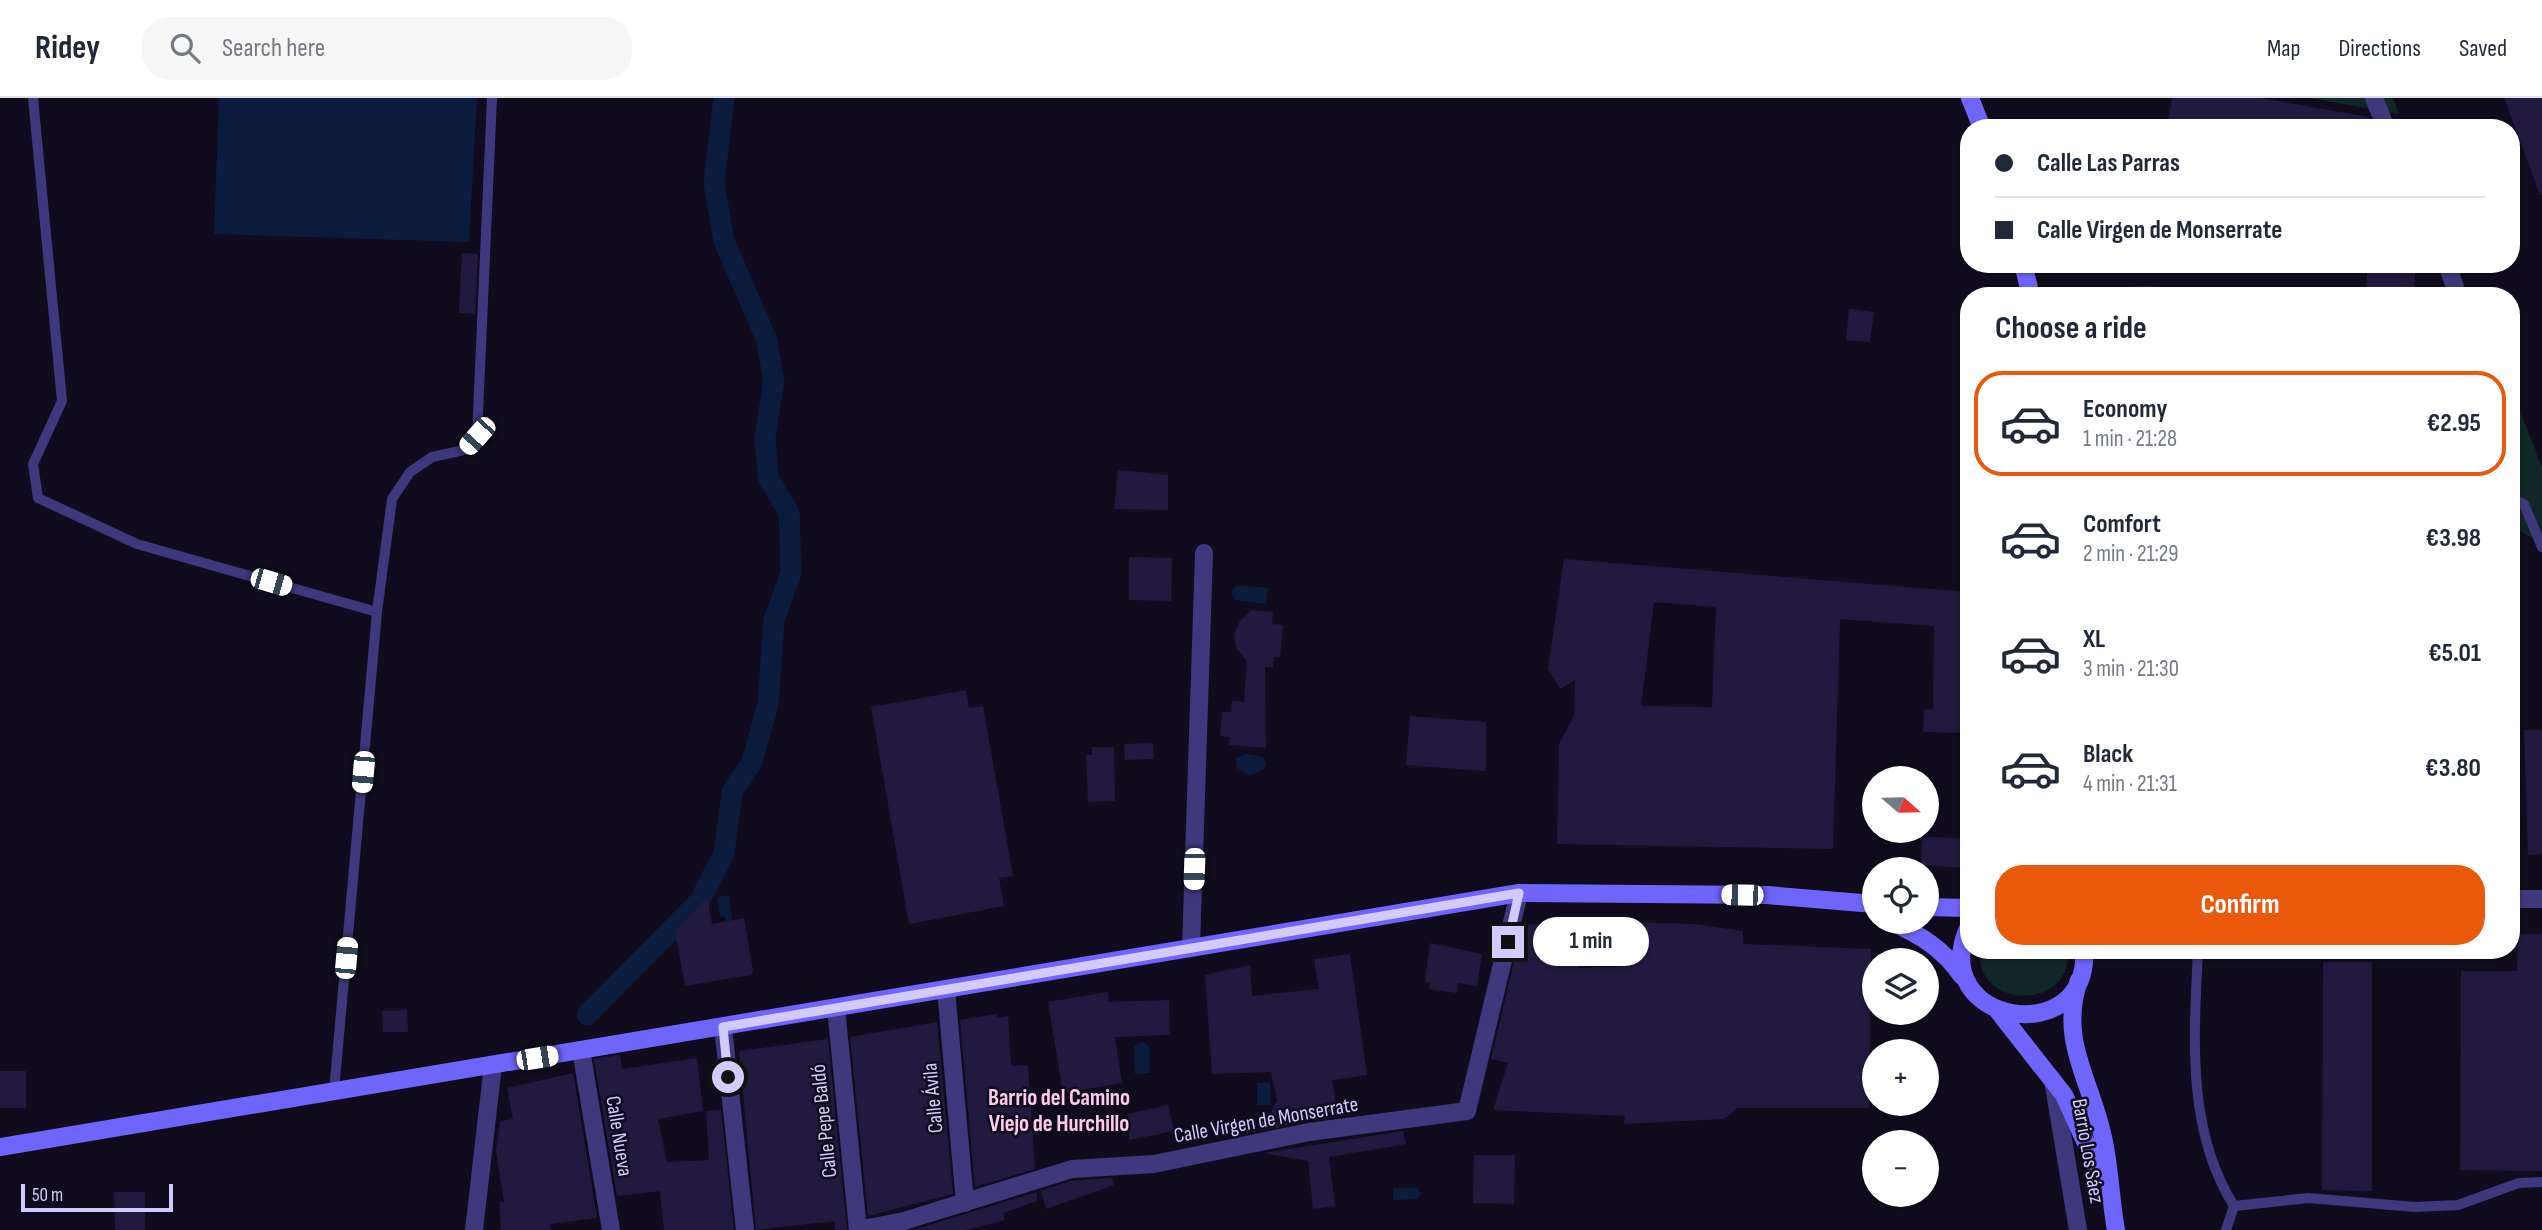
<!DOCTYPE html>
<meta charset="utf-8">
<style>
body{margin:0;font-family:"Sofia Sans Condensed",sans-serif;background:#f6f6f7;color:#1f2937;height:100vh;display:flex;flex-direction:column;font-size:26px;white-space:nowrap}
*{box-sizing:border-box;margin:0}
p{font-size:23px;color:#747a83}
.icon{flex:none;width:38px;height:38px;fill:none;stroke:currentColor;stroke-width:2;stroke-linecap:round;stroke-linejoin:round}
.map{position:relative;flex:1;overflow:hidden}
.side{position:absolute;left:1960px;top:189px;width:560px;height:672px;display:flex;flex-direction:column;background:#fff;border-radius:28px;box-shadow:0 2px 5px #0004}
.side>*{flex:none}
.banner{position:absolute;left:1960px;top:21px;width:560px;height:154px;border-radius:28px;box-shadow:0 2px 5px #0004;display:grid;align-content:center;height:154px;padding:0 35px;background:#fff}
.needle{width:46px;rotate:110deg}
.tools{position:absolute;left:1862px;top:668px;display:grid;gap:14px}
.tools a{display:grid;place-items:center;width:77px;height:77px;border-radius:50%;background:#fff;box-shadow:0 2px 5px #0004;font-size:35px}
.scale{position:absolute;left:21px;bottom:18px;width:152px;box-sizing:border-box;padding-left:7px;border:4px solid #d3cafe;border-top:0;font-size:19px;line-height:24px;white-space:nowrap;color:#d3cafe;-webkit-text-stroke:5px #100c1e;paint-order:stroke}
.end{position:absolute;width:32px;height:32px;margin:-16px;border:9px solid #d3cafe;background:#111;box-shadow:0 0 0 4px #111}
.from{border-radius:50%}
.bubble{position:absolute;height:49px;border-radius:24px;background:#fff;box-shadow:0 2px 5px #0004;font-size:23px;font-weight:700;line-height:49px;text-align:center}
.car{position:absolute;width:21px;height:42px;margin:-21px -10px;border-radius:9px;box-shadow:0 0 5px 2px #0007;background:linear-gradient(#fff 24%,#345 0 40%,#fff 0 76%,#345 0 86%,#fff 0)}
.banner b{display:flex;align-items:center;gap:24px;height:66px;font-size:26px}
.banner b+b{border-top:2px solid #e0e1e3}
.banner i{width:18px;height:18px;background:#1f2937}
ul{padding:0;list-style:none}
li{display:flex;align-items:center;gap:21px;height:105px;margin:0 14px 10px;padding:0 21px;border:4px solid transparent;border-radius:28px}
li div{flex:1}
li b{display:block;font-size:26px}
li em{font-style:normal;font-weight:700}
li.current{border-color:#ea580c}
li>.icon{width:63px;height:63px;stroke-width:1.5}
h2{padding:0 35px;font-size:32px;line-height:84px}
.action{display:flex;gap:14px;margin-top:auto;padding:14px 35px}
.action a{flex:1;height:80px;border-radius:28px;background:#ea580c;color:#fff;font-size:28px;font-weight:700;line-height:80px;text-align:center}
header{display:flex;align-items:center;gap:42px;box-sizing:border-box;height:98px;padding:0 35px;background:#fff;border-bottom:2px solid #e0e1e3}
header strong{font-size:33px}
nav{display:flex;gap:38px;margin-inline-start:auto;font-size:24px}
.search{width:490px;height:63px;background:#f6f6f7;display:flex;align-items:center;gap:18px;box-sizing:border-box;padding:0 24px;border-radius:28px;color:#747a83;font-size:26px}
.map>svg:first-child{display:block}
.green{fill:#102727}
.water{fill:#0c1c3d}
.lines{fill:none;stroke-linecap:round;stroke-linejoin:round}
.canal{stroke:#0c1c3d;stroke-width:21}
.building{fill:#22193e;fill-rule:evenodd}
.service{stroke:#3e387c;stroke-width:10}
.minor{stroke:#3e387c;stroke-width:18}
.tertiary{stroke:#3e387c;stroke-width:18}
.secondary{stroke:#6f64fb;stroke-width:18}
.route{stroke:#d3cafe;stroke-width:9}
.labels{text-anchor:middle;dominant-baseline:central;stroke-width:5;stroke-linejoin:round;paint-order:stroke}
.street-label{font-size:21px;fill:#d3cafe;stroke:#100c1e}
.neighbourhood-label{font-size:23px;font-weight:bold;fill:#fecce9;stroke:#100c1e}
</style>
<header>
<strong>Ridey</strong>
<div class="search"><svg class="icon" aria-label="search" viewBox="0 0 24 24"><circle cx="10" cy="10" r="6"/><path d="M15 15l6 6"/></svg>Search here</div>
<nav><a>Map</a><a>Directions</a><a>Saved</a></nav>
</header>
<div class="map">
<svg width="2542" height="1132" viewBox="0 0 2542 1132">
<rect width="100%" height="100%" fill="#100c1e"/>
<path class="green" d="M2310,0H2393L2399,16Z
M2147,188L2299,198H2098L2095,190Z
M2511,290L2542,369V440L2528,438L2511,427Z
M1980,852H2068C2073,913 1975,913 1980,852Z"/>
<path class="water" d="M219,0H477L469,144L214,136Z
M1237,487L1268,490L1266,506L1235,502L1231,494Z
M1247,656L1263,659L1266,665L1264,671L1250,678L1237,670L1236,660Z
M729,797L732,822L726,823L725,819H720L718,799Z
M1143,944L1149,948L1150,975L1135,976L1134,948Z
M1270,984L1271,1007H1257V985Z
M1393,1090H1417L1421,1096L1417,1101L1393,1102Z"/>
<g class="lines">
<path class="canal" d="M587,917L699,804L724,755L732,694L752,664L768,606L774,522L791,475L789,415L768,379L765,338L774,282L766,240L724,143L714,85L724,0"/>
</g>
<path class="building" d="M2172,0H2261L2369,19L2374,30H2167Z
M2504,0H2542V97H2540Z
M462,155L478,156L475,216L459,215Z
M2368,166H2416L2414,192L2366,189Z
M1849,211L1874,214L1870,244L1846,242Z
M1118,372L1168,377V412L1114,411Z
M1129,459L1172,460L1171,503L1129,502Z
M1564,461L1969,494V635L1923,634L1924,612L1933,611L1934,528L1840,521L1833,751L1557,746L1559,646L1574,618L1575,582L1560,591L1548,571ZM1654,504L1716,509L1712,609L1641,608Z
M1251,512L1273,514L1272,526L1283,527L1280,559H1274L1273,570L1265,569L1266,650L1229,647L1230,639L1220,638L1222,614H1231L1232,603L1244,604L1247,563L1236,550L1234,535L1240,523Z
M966,592L969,610L983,608L1013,778L999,780L1004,808L909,826L871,609Z
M1410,618L1486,624V673L1406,667Z
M2524,632H2542V756L2528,757Z
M1153,645L1154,661L1125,662L1124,646Z
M1092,649H1114L1115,703L1088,704L1086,657H1092Z
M1922,739L1964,740L1965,770L1921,767Z
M707,799L712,826L744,820L753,873L751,877L685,888L675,833Z
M1634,824L1693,826L1743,833V846L1871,851L1869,1010H1738L1724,1021L1624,1026L1625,1018L1493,1012L1508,965L1491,961L1523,826L1582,828L1579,870L1632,868Z
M2518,836H2542V1073L2460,1072L2461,873H2517Z
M1430,845L1482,856L1477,888L1458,885L1457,895L1429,891L1430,885L1425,884Z
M1350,856L1367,977L1332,982L1336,1005L1292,1012L1294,1026L1260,1033L1258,1023L1268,1022L1277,1002L1271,974L1212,976L1205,877L1250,867L1252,898L1319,891L1314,861Z
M2323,864H2372V1093L2322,1092Z
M1108,894L1109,904L1169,902L1170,937L1115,939L1122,985L1063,995L1048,904Z
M407,912L408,934H383L382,913Z
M997,916V920L1008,918L1011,965L1014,968L1028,967L1035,1071L975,1089L960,922Z
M937,924L953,1096L868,1118L850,939Z
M828,941L847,1132H835L834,1123L756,1132L739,953Z
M620,957L622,971L697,960L703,1013L658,1021L667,1064L709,1062L706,1013L721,1012L734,1132H664L660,1093L617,1098L594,961Z
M0,973H26V1010H0Z
M573,975L597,1120L550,1126L551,1132H501L499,1104H504L496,1053L500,1023L513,1021L507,990Z
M1168,1007L1174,1033L1129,1042L1128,1016Z
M1403,1033L1406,1046L1329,1059L1335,1108L1313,1111L1308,1063L1264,1055Z
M1474,1057H1515L1514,1106L1473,1105Z
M1112,1080L1114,1087L1046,1111L1041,1093L1070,1083Z
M114,1094H145V1132H115Z
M1037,1094V1103L1003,1115L1005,1122L966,1132H913Z"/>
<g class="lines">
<path class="service" d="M33,0L62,303L33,366L38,400L137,446L377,514
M2511,400L2524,406L2542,449
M2198,852C2194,938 2186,1032 2234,1108
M334,993L377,514L392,401L410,374L432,359L464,352L477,338L492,0
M2226,1132L2234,1108L2308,1100L2415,1109L2458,1107L2519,1085L2542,1084"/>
<path class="minor" d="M2374,0L2386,30
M2447,166L2458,198
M1191,850L1204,455
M946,891L965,1105
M836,910L858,1132
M723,929L745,1132
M581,952L611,1132
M2053,982L2078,1132
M474,1132L493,967
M858,1132L904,1123L1072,1071L1154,1066L1309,1034L1467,1013L1519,795"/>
<path class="tertiary" d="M2511,801H2542"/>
<path class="secondary" d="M1970,0L1982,30
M2023,166L2031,198
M1927,809L1969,810
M1891,824C1921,837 1943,851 1962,878
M1969,828C1924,927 2091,953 2084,852
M2079,882C2059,941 2089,979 2102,1035C2110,1066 2110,1100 2116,1132
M1998,913L2064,997L2101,1078
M0,1049L1519,795L1767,797L1874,806"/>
</g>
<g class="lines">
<path class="route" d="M728,979L723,929L1519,795L1508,844"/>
</g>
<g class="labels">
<g class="street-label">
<text transform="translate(933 1000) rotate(-95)">Calle Ávila</text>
<text transform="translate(1266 1022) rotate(-10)">Calle Virgen de Monserrate</text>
<text transform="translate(824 1023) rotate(-96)">Calle Pepe Baldó</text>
<text transform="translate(619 1038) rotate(81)">Calle Nueva</text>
<text transform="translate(2088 1053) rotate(80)">Barrio Los Sáez</text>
</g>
<g class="neighbourhood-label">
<text x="1059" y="1000">Barrio del Camino<tspan x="1059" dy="26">Viejo de Hurchillo</tspan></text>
</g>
</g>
</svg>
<div class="tools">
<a><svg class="needle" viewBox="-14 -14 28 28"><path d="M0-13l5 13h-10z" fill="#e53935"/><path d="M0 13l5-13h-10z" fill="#747a83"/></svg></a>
<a><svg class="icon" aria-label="locate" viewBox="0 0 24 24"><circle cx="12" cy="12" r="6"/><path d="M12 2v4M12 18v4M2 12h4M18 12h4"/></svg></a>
<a><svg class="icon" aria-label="layers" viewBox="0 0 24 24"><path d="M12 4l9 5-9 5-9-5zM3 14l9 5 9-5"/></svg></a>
<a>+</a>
<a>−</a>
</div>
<div class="scale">50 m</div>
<i class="end from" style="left:728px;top:979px"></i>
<i class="end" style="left:1508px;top:844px"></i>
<div class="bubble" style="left:1533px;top:819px;width:116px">1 min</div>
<i class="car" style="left:477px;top:338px;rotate:222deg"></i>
<i class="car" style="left:271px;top:484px;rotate:106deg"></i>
<i class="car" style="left:363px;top:674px;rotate:185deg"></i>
<i class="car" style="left:1194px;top:771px;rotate:182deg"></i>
<i class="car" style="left:1742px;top:797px;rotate:271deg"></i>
<i class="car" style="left:346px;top:860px;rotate:5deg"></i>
<i class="car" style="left:537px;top:960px;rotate:81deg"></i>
<div class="banner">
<b><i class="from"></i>Calle Las Parras</b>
<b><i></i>Calle Virgen de Monserrate</b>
</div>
<section class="side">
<h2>Choose a ride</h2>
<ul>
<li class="current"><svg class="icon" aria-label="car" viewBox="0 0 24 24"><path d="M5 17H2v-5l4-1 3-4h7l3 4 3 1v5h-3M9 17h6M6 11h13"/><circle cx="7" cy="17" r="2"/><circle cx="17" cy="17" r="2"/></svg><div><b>Economy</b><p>1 min · 21:28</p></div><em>€2.95</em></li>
<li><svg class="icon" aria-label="car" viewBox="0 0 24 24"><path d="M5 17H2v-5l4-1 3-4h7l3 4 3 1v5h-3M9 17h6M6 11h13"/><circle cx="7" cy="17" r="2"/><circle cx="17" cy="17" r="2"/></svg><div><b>Comfort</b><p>2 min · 21:29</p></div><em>€3.98</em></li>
<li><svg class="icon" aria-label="car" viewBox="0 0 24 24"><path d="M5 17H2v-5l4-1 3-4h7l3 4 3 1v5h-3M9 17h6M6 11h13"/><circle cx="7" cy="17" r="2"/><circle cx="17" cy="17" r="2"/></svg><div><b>XL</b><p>3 min · 21:30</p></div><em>€5.01</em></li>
<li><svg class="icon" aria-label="car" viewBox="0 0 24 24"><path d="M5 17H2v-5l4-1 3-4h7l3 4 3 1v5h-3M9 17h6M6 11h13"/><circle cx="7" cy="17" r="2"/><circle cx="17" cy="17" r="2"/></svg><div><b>Black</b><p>4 min · 21:31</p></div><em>€3.80</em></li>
</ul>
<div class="action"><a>Confirm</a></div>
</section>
</div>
